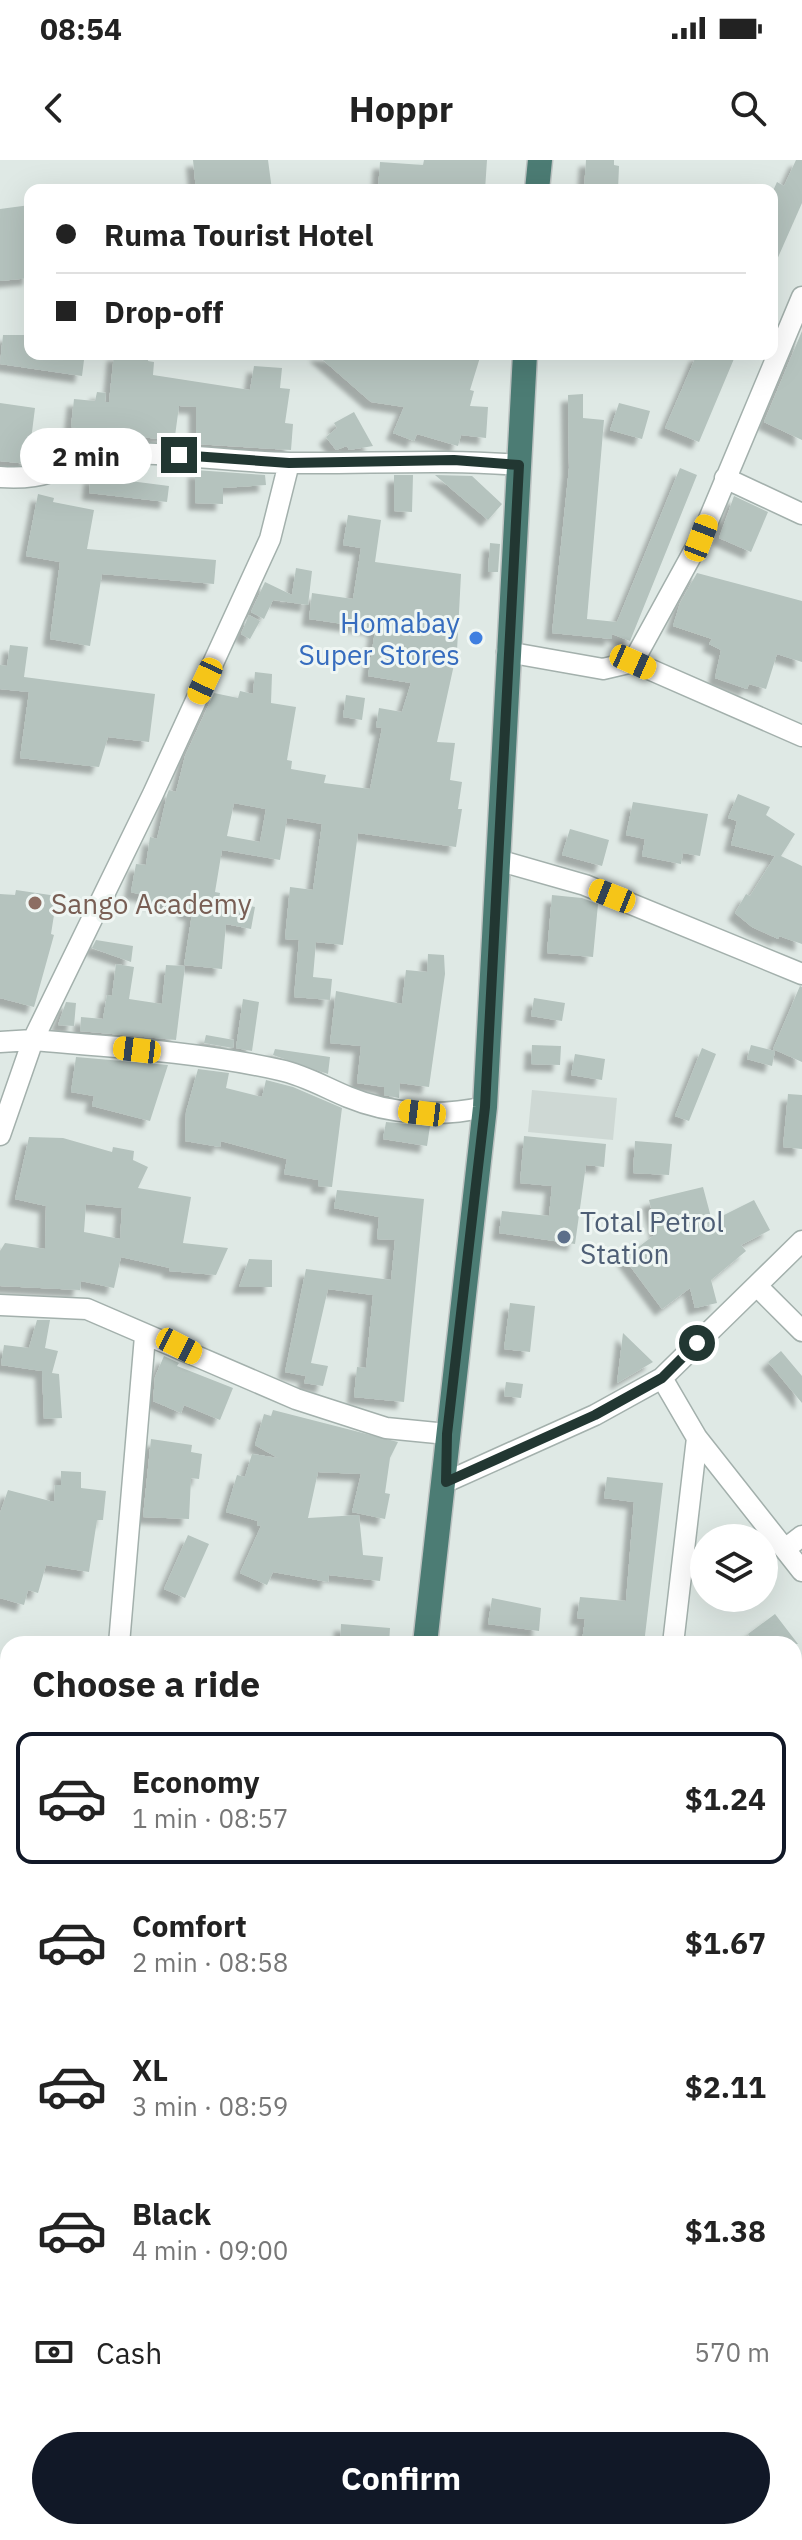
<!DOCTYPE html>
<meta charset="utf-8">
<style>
body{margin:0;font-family:"IBM Plex Sans",sans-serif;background:#f2f2f2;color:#222;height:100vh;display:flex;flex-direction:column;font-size:30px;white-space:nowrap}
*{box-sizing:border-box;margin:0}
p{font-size:26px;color:#767676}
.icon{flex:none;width:44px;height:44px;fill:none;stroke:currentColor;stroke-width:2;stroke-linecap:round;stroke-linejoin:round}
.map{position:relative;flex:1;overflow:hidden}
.side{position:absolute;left:0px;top:1476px;width:802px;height:904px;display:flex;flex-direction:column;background:#fff;border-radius:24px 24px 0 0;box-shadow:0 8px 32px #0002}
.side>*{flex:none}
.banner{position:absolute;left:24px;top:24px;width:754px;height:176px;border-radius:16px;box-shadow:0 8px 32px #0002;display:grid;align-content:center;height:176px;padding:0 32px;background:#fff}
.tools{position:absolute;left:690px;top:1364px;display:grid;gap:16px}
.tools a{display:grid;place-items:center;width:88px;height:88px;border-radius:50%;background:#fff;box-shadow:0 8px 32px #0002;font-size:40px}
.end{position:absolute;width:36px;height:36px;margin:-18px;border:10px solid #223732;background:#fff;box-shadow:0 0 0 4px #fff}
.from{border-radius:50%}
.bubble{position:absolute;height:56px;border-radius:28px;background:#fff;box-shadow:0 8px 32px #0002;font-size:26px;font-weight:800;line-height:56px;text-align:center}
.car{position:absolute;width:24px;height:48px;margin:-24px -12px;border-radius:10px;box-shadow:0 0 6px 2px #0007;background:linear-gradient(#f5c518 24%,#345 0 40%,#f5c518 0 76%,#345 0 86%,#f5c518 0)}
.banner b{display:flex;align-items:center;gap:28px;height:76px;font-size:30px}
.banner b+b{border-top:2px solid #e0e0e0}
.banner i{width:20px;height:20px;background:#222}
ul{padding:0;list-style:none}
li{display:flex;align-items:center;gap:24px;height:132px;margin:0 16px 12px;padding:0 16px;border:4px solid transparent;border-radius:16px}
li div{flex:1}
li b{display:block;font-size:30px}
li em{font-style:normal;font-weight:800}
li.selected{border-color:#111827}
li>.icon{width:72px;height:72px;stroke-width:1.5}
h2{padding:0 32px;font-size:36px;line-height:96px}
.pay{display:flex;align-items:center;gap:20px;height:88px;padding:0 32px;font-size:30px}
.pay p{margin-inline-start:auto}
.cta{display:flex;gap:16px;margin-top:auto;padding:16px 32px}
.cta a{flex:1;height:92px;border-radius:48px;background:#111827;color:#fff;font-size:32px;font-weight:800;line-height:92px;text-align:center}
.status{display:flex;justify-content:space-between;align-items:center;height:56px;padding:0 40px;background:#fff;direction:ltr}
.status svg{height:22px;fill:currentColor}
header{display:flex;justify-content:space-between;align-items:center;height:104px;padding:0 32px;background:#fff;font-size:36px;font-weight:800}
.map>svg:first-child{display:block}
.built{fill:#ced8d4}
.green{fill:#bad8c4}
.building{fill:#b5c3be;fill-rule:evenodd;filter:url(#shadow)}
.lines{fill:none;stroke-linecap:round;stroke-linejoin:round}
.minor-casing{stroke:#a3b0ac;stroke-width:23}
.trunk-casing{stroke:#bdc3c2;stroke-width:27}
.minor{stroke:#fff;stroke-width:20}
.trunk{stroke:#4c7c74;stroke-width:24}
.route{stroke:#223732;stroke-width:10}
.shop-dot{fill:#3f7fe0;stroke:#eff6f3;stroke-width:3}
.education-dot{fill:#8d6e63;stroke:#eff6f3;stroke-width:3}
.service-dot{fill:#5c6f8a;stroke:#eff6f3;stroke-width:3}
.labels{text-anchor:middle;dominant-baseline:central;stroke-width:6;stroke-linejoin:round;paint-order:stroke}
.shop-label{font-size:28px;fill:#366cbe;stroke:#eff6f3;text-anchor:end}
.education-label{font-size:28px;fill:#785e54;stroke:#eff6f3;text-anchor:start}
.service-label{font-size:28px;fill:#4e5e75;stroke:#eff6f3;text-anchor:start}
</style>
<div class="status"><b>08:54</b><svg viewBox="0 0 49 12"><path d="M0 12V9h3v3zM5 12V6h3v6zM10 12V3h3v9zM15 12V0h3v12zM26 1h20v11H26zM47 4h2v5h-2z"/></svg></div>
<header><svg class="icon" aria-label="back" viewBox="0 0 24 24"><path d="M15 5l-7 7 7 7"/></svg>Hoppr<svg class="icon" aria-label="search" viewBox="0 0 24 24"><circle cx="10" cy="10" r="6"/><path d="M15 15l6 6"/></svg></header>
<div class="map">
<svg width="802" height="2380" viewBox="0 0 802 2380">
<defs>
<filter id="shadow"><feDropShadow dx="-7" dy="7" stdDeviation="2" flood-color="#0004"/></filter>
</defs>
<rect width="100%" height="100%" fill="#dfe9e5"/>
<path class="built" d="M532,930L617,938L613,980L528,972Z"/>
<path class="green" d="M794,2197H802V2380H428V2372H794Z"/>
<path class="building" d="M193,0H268L272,30L212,27L213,30H196Z
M424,0H487L485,30H378L380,2L423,5Z
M586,0H614V5L619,6L618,30H584Z
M796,0H802V43L772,111V33L777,22L784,26Z
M30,45V118L0,121V49Z
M802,171V280L764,262Z
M3,175H30V194L84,200L82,216L0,204Z
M114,194H149L148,201L154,202L153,215L250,230L254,206L282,208L280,228L290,229L285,263L293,264L291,290L196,284V247L179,246L175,276H159L158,279L134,276V272L103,270V277L87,276L89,270L71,267L74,239L95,241L97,232L106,233L105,242H109Z
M316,194H481L470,230L474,231L470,246L488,247L486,278L461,275L458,286L417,274L414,281L393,273L404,247L371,242Z
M697,194H736L699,282L665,268Z
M583,234V258L604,260L587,459L617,462L680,308L697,315L630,481L612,474V479L552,473L569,308L568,235Z
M0,243L35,248L28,304L0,301Z
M619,243L650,251L642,279L610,270Z
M354,252L373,286L349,290L347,286L336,290L326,277L337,268L334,263Z
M195,310L265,315L266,325L223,328V344L195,343Z
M394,315H413L412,352L394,351Z
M435,315L472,316L502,344L488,360Z
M91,316L169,326L167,342L89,333Z
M38,334L54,338L53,342L94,350L87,389L216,400L214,424L102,414L90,486L50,479L60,402L26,396Z
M734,336L768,352L751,392L719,378Z
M348,355L381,360L375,402L461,414L457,491L437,582L455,583L450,620L462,622L458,649H462L456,687L358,673L343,785L316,782L313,817L332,819L330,840L294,837L299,780L285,779L290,727L313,730L322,664L287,658L280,700L222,690L215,732L220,733L219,739L255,747L251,769L226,764L222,809L184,805L192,754L184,752L185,747L145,741L146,736L131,732L136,704L146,705L150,677L157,679L167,635L169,630L176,632L185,596L214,533L238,538L240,531L253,534L255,512L272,514L271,543L296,547L287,600L292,601L291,609L326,615L324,623L370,629L382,568L376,567L379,548L402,552L411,523L368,516L375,471L371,468L309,459L312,433L353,439L361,388L343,385ZM234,643L266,649L260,682L227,676Z
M490,383L500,384L498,412H488Z
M296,408L312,411L308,445L273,440L264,459L251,452L265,422L292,435Z
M697,413L802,441V502L777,494L766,529L749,524L747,529L715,518L721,490L709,484L712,479L673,466L680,443Z
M249,455L260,461L250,479L241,474Z
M10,485L28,487L24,517L155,534L149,582L108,577L99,607L20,598L29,532L0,529V505L7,506Z
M346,535L365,538L362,560L343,557Z
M738,634L770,647L766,655L795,674L781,696L802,706V784L779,776L778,779L752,767L735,753L746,734L750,736L775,696L731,685L737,661L728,658Z
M633,642L708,654L700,696L683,693L681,704L642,696L645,679L626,675Z
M570,669L609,680L602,706L562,695Z
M16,730L57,736L51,774L54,775L34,847L0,838V734L15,735Z
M552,735L582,738L598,744L593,797L547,793Z
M96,780L133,786L131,802L92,788Z
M428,794L444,795L445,814L429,927L400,923L399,938L384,935V927L357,923L361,886L330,883L336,831L402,844L406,810L427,812Z
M116,804L134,807L129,839L162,844L166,805L185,806L176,880L80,871L81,857L103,859L107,835L112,836Z
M800,826L802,827V902L773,889Z
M534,838L565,843L562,861L531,856Z
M243,839L259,842L252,891L236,888Z
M66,842L76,843L74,866L58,865Z
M206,875L234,880L233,888L204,883Z
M532,885L561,886L560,905L531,904Z
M751,885L775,891L772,906L747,899Z
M702,888L716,894L689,961L675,956Z
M275,889L330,897L328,914L273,895Z
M575,894L605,899L602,920L571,915Z
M76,897L168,905L150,961L92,946L94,936L71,932Z
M198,909L229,913L226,928L262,937L266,920L293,927L342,948L332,1027L318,1026V1020L284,1014L287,999L221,981L220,987L185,981L186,952Z
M788,934L802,935V989L783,987Z
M386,962L430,966L427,986L383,979Z
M524,976L606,984L604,1007L586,1005L575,1084L499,1073L502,1051L549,1056L552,1026L520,1023Z
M29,977L63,978L112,992L113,987L134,991L133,1000L148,1007L138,1028L191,1037L183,1083L228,1088L216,1115L169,1111L170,1108L121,1097L114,1128L81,1121L80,1130L0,1126V1091L5,1083L45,1089L46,1046L15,1039ZM86,1044L122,1048L120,1079L84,1072Z
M635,981L672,984L669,1015L633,1013Z
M703,1027L712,1061L754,1040L770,1070L741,1085L746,1091L711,1120L717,1143L695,1148L690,1128L662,1149L624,1098L657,1073L649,1040Z
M337,1030L424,1039L404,1242L354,1237L357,1207L366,1208L373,1135L328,1129L311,1203L328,1206L323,1226L304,1223L306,1216L285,1212L306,1109L391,1120L395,1080L377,1079L379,1057L334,1048Z
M249,1099L272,1100V1127H239Z
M510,1143L535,1146L530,1192L504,1189Z
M37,1160H50L45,1188L58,1191L52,1213L59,1214L62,1258L44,1259L42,1211L1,1205L4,1185L29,1188Z
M623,1173L653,1202L617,1223Z
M781,1191L802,1216V1243L768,1202Z
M164,1196L179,1203L177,1206L233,1228L220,1260L184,1245L181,1253L153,1241L155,1217Z
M506,1222L523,1224L521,1238L504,1236Z
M273,1250L398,1282L390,1298L385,1333L390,1334L385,1359L352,1352L361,1314L318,1312L308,1358L359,1355L363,1395L383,1397L380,1421L329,1415L328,1422L273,1412L267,1425L240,1413L261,1366L257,1365L258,1361L226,1352L237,1315L245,1317L252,1294L278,1298L255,1285L264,1254L271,1256Z
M151,1279L192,1285L191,1292L202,1294L199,1319L191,1318L189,1359L143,1357Z
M61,1311L81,1312V1328L106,1331L103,1360H97L89,1412L46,1405L38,1433L28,1430L24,1445L0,1438V1353L8,1330L54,1342L55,1325H61Z
M607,1317L663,1323L644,1484L582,1481L585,1459L577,1458L580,1437L626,1441L634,1342L604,1338Z
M188,1375L209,1384L185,1438L164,1429Z
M492,1438L541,1448L539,1471L488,1464Z
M775,1454L798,1484H755L748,1474Z
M341,1464L390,1468L389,1484H340Z"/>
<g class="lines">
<g class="minor-casing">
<path id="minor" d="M0,317C27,319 57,316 76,296C148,287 218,302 291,303C367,304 442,299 519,305
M725,318L802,354
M507,492L603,509L633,502L701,378L802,137
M633,502L802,576
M501,701L585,725L802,814
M0,882L33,880C115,887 200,892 280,910C304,915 326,928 348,937C391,955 441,957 485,947
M0,975L33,880L153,634L270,379L289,303
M758,1127L802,1171
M0,1145L87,1149L296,1239L386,1268L447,1274
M662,1218L697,1278L802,1411
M446,1322L595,1255L662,1218L802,1081
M785,1389L802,1376
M119,1484L145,1176
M673,1484L697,1278
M794,1669L802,1678
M0,1752L8,1753
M0,1921H8
M794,1974L802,1913
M794,2099L802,2097"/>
</g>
<g class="trunk-casing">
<path id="trunk" d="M537,30L540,0
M425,1484L485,947L525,194
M330,2380L331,2372"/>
</g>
<use href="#minor" class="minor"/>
<use href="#trunk" class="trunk"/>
</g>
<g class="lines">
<path class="route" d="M179,295L289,303L454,300L519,305L485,947L447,1274L446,1322L595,1255L662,1218L697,1183"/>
</g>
<circle class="shop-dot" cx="476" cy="478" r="8"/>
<circle class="education-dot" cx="35" cy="743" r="8"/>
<circle class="service-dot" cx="564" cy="1077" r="8"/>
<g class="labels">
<g class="shop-label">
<text x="460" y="462">Homabay<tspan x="460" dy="32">Super Stores</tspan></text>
</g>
<g class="education-label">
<text x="51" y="743">Sango Academy</text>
</g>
<g class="service-label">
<text x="580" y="1061">Total Petrol<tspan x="580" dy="32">Station</tspan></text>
</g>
</g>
</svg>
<div class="tools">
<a><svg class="icon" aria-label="layers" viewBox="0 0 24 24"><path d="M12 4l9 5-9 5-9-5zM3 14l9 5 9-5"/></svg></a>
</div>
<i class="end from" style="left:697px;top:1183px"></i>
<i class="end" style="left:179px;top:295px"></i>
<div class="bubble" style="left:20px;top:268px;width:132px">2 min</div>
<i class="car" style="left:701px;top:378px;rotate:21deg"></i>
<i class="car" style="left:633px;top:502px;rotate:114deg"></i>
<i class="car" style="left:205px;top:521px;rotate:205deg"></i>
<i class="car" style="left:612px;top:736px;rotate:292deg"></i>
<i class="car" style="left:137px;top:890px;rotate:277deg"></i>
<i class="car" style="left:422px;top:953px;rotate:277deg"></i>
<i class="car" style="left:179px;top:1186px;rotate:117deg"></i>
<div class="banner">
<b><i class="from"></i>Ruma Tourist Hotel</b>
<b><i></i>Drop-off</b>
</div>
<section class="side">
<h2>Choose a ride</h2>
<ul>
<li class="selected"><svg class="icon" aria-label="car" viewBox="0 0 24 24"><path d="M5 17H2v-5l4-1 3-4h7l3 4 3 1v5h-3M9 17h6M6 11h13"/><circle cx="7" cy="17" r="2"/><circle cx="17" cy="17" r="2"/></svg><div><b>Economy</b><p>1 min · 08:57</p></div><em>$1.24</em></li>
<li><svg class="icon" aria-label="car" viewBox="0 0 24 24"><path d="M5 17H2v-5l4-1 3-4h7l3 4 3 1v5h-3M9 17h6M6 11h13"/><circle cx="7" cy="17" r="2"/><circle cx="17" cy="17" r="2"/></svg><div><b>Comfort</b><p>2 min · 08:58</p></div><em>$1.67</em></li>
<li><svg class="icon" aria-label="car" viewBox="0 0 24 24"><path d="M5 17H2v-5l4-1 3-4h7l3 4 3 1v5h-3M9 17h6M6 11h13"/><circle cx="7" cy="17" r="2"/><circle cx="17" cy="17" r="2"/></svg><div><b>XL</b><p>3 min · 08:59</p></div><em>$2.11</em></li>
<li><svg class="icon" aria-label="car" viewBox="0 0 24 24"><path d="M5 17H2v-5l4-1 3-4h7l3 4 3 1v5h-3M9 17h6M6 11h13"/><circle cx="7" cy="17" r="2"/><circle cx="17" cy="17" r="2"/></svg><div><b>Black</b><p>4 min · 09:00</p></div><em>$1.38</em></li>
</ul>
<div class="pay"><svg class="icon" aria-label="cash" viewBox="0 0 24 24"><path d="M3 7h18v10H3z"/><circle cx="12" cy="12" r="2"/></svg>Cash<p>570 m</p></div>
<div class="cta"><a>Confirm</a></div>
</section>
</div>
